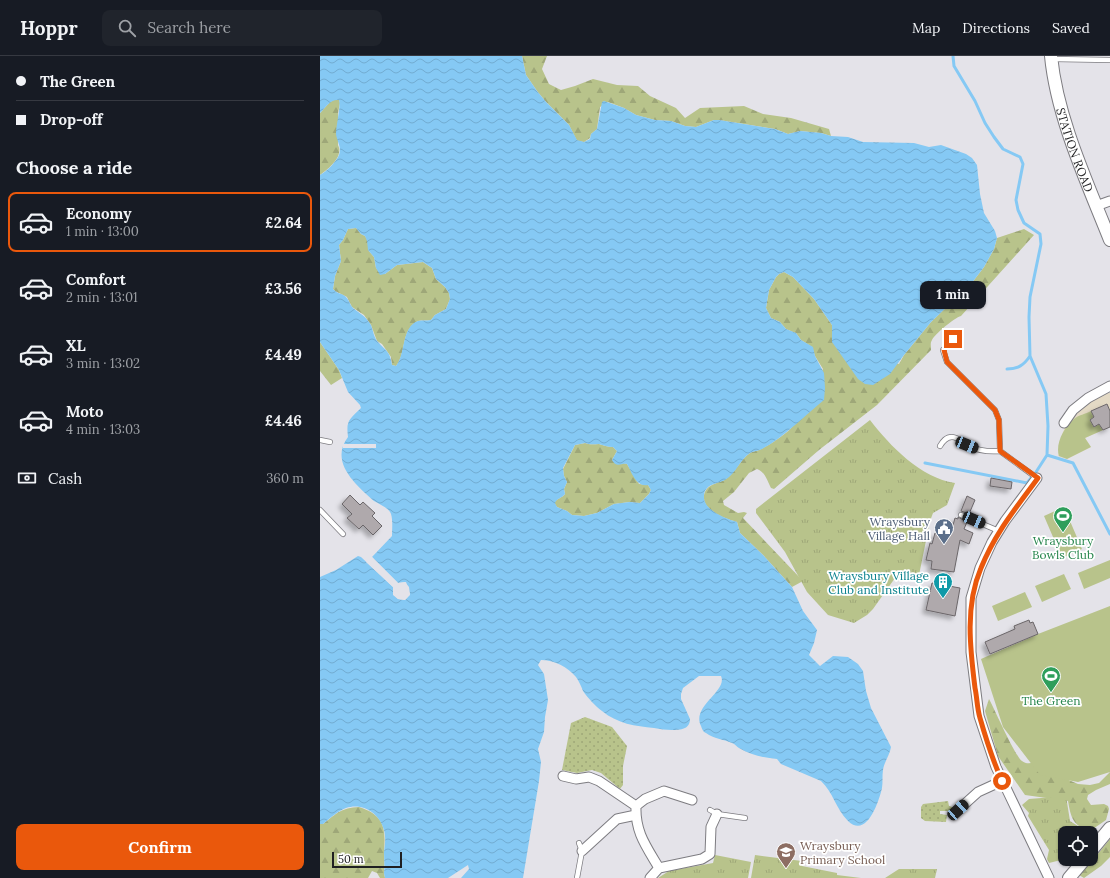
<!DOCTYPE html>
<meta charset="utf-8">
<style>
body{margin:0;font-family:Lora,serif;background:#20242c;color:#f1f3f6;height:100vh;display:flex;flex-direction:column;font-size:15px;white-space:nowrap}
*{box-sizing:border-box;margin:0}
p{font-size:13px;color:#9ea1a6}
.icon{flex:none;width:22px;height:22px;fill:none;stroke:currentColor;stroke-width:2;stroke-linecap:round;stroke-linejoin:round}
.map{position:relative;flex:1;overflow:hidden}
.details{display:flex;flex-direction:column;background:#171b24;width:320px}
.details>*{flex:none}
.hud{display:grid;align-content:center;height:88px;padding:0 16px;background:#171b24}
.tools{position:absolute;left:738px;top:770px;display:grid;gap:8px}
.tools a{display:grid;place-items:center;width:40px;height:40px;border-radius:8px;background:#171b24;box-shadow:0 1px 3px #0004;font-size:20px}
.scale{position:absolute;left:12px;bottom:10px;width:70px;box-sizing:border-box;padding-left:4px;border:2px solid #1f1f21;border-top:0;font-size:11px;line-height:14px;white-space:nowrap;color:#1f1f21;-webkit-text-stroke:3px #fff;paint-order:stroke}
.end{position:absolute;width:18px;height:18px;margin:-9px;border:5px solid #ea580c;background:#fff;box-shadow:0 0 0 2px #fff}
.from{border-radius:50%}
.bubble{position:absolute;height:28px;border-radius:8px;background:#171b24;box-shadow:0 1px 3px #0004;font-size:13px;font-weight:700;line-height:28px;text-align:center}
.car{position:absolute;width:12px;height:24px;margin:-12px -6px;border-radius:5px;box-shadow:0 0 3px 1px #0007;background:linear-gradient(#222 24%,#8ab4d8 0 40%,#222 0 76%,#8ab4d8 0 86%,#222 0)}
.hud b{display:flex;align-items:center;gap:14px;height:38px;font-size:15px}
.hud b+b{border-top:1px solid #363941}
.hud i{width:10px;height:10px;background:#f1f3f6}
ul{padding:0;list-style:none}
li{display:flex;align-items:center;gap:12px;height:60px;margin:0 8px 6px;padding:0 8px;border:2px solid transparent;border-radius:8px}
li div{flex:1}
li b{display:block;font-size:15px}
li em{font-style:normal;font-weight:700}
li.active{border-color:#ea580c}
li>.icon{width:36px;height:36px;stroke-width:1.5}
h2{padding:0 16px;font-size:18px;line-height:48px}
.pay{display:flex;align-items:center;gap:10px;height:44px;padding:0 16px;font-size:15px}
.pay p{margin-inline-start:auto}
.action{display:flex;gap:8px;margin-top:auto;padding:8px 16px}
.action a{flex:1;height:46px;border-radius:8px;background:#ea580c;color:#fff;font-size:16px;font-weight:700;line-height:46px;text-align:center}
header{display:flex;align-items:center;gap:24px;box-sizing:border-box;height:56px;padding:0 20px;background:#171b24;border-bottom:1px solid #363941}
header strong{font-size:19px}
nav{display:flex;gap:22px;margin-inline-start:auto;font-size:14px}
.search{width:280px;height:36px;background:#20242c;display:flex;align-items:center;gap:10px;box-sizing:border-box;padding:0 14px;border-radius:8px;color:#9ea1a6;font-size:15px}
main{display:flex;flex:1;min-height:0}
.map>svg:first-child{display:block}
.commercial{fill:#e4dac5}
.grass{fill:url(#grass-dots)}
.forest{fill:url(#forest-firs)}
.park{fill:url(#park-tufts)}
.garden{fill:#b8c38b}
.water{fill:url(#water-waves);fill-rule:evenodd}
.pier{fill:#e4e3e9}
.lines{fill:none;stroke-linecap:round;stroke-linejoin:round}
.stream{stroke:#85c9f4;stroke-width:3}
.building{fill:#afa9ac;stroke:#6b6669;filter:url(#shadow)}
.lane-casing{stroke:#7d7c81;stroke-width:6}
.street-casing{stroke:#7d7c81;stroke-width:11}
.secondary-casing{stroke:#7d7c81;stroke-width:14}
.lane{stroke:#fff;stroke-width:4.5}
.street{stroke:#fff;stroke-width:9}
.secondary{stroke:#fff;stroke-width:12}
.route{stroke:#ea580c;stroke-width:5}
.labels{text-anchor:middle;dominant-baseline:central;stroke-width:3.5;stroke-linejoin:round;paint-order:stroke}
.street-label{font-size:12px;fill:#1f1f21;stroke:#fff}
.service-label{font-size:12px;fill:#4e5e75;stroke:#fff;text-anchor:end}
.leisure-label{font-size:12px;fill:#27864d;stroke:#fff}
.culture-label{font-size:12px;fill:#0d838f;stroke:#fff;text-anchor:end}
.education-label{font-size:12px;fill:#785e54;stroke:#fff;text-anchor:start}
</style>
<header>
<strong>Hoppr</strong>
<div class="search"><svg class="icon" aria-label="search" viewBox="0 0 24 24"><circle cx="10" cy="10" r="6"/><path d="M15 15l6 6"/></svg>Search here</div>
<nav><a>Map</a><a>Directions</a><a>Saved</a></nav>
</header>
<main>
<section class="details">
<div class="hud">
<b><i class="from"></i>The Green</b>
<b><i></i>Drop-off</b>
</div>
<h2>Choose a ride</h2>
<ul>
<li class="active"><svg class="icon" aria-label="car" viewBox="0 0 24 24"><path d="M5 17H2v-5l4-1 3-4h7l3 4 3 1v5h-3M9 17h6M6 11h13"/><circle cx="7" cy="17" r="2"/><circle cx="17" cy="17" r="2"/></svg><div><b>Economy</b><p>1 min · 13:00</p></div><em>£2.64</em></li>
<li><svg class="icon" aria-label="car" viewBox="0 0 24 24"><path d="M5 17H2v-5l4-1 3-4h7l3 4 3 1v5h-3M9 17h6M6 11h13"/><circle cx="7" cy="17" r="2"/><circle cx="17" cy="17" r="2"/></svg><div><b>Comfort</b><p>2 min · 13:01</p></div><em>£3.56</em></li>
<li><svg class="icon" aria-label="car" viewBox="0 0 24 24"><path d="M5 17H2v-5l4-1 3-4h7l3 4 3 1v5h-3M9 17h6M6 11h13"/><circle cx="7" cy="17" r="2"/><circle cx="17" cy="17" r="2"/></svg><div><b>XL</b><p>3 min · 13:02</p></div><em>£4.49</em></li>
<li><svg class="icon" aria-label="car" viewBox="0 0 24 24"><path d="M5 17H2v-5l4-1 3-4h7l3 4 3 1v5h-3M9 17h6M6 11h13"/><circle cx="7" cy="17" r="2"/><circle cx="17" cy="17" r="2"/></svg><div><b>Moto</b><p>4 min · 13:03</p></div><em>£4.46</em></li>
</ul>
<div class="pay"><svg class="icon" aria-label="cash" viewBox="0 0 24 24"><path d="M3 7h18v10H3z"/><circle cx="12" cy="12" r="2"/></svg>Cash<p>360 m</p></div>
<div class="action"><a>Confirm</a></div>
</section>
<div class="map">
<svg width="790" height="822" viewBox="0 0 790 822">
<defs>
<pattern id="grass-dots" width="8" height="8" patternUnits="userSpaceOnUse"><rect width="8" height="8" fill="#b8c38b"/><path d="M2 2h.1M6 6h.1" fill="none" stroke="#9ea778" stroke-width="1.8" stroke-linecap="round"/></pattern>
<pattern id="forest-firs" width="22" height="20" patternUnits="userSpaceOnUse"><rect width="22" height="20" fill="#b8c38b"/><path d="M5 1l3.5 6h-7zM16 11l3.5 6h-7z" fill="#9ea778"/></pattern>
<pattern id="park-tufts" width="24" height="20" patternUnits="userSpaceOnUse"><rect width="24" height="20" fill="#b8c38b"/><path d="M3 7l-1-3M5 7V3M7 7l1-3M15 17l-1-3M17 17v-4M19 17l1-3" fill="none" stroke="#9ea778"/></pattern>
<pattern id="water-waves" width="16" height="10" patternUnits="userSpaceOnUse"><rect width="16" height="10" fill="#85c9f4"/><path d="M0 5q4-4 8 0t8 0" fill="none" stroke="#72acd1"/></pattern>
<filter id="shadow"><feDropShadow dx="-3.5" dy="3.5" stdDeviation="2" flood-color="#0004"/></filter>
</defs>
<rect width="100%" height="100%" fill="#e4e3e9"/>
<path class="commercial" d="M790,337V371L765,382L771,391L747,403L738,400L743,376L747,364L753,355L782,338Z"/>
<path class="grass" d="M265,661L292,671L307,690L303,710V729L300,733L281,717L272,714L257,717L242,714L251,667Z
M628,745L629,750L632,751L634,753L630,755H620V758L627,759L626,766L605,765L601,762V751L603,748Z"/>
<path class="forest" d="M202,0H227L222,13L229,28L241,34L255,30L273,23L297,29L318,30L330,40L356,52L365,62L380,52L424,50L443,58L471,62L509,73L511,80L501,77L480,75L468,78L455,73L399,64H394L376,71L365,70L351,65L335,64L316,59L304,52L288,46L280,51L277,73L271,78L270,82L264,86L257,85L249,69L226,46L217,35L206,19Z
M15,43L19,44L20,47L18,57V89C24,100 9,113 0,119V57L10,46Z
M36,172L41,178L45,180L48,185V194L54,201L56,212L65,218L77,209L103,206L112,212L116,223L125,231L129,237L130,243L126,253L115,259L111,264C107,265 102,264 98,265C80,274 87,297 76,310L72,309L71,301L62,288L57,285L51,269L44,259L32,251L27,241L15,235L13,233L15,220L21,205L19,189L23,184L28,173Z
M704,173L714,179L641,260C634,262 615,278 612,284C610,287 611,290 611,294L557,349L499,394L454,433L451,432C447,424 445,416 437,413L429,417L414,436L403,445L404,449L418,457L424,456L427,457L423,462L483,525L472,531L443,499L420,477L417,466C407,463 385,456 384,443C383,427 400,428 407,422C416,415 421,403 430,397C433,395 438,395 441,393C450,389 459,382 467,376C484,362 493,333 503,313L495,300L492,291L481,284L476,277L466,273L460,266L451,262L446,252L449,234L456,221L459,218L464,216L473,221L494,243L512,269V286L579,308L584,299L611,266L651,228L664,211L674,193L677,182Z
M0,286L19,314L22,322L11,329L0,315Z
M265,387C270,389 274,388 279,388C283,389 288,391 293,391L297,395L292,404L307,408L319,428L328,429L331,434L329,438L320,447L310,446L294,448L277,457L264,460L252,459L247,455L237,451L234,447C237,442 242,442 245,438L244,433L247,426L244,420L243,413L255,389Z
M669,643C675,654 695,700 702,705C707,709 712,707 717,705L730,716L758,728L770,729L779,727L790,716V728L776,734L768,739L767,743L771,749L784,748L788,750L789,753L786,764L770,775C753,770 751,762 748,745L705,739L678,700L665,655Z
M39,751C64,759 66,772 64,795C64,803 65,810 64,817L65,822H60L57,817L52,815L48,822H0V768H3C17,757 21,752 39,751Z
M790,783V801L781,810L764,822L759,819L762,813L773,804Z"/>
<path class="park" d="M550,364C570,390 601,422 635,427L627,449L613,457L610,465L598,524L575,522L553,553L547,559L534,567L508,559L487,536L465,496L436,457V453Z
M746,740L750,765L769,777H745V803L729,807L727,803L729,794L708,760L709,757L702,749L709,743Z
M395,799L431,806L428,822H338L349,815L393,807Z
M435,799L482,805V810L517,817V819L541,822H431Z
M579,813H617L615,822H565Z"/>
<path class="garden" d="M771,355L774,361L770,364L774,371L779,368L783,374L765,382L771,391L747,403L739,400C735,388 744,371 754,363C758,359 766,358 771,355Z
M744,451L762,493L742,502L724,460Z
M790,504V522L764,533L758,517Z
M744,518L751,533L722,546L715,530Z
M705,536L712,551L678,565L672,550Z
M790,550V716L758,726L720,719L683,671L661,603L718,578Z"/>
<path class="water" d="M0,0H202L206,19L217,35L226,46L249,69L257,84L264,86L270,83L271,78L277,73L282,46L284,45L304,52L316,59L335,64L351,65L365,70L376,71L394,64H399L455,73L468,78L480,75L501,77L511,80L528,81L543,86L594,87L609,91L621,89L646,98L652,102L657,109L660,138L664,157L675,175L677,182L674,193L664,211L651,228L611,266L584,299L570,318L553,329L545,328L538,323L512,286V269L494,243L473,221L464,216L459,218L456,221L449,234L446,252L451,262L460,266L466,273L476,277L481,284L493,291L495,300L504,317L505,332L504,344C487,358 471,374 452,387C449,389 445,391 442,393C438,395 434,395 430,397C420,403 416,418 405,424C397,428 383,428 384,442C385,455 407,463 417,466L420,477L443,499L472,531L483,555L497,574L494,587L489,599L500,610L513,600L528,601L538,608L543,615L546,635L551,652L571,691C570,699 564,706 563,714C562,720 563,726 562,732C559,745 547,783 528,765C516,753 513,736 501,725L461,708L457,703C444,702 431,699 419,692C417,691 415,688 412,687C403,683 394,683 386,677C383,676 382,673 381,670C371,650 408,635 401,620H379L363,632L361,638V643L370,663C370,673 361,674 352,674C346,674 340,673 334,672C315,670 298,668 282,655C275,650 268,642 263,635C261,630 259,625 256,621C248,611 234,604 221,604L218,609L224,618L228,644L225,661L224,676L218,693L221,706L219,725L203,822H141L149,813L148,809L128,822H65L64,817C65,810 64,803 64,796C65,789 66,781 64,774C60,758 43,746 26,752C18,755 10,762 3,768H0V521L16,514L38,500L41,501L73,531V538L78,543L85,544L90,538L86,526L78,527L52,501L72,480C72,474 73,464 71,458C69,452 59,448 54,445C36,429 9,406 28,381C26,364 29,364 41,352L40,349L28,336L19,314L0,286V119C7,115 16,106 19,99C22,91 17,86 16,78C16,69 21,51 19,44C10,43 6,51 0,57ZM36,172L41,178L45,180L47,185L48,194L54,201L56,212L60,219L65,218L77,209L103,206L112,212L116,223L125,231L129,237L130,243L126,253L115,259L111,264C107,265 102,264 98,265C81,271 86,298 76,310L72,309C70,295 66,295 58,286C54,282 53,274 51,269C45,259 40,258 33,252C30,249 29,244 26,241C22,237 17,238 13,233L15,220L21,205L19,189L23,184L28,173ZM265,387C270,389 274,388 279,388C283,389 288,391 293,391L297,395L292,404C296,412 301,407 307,408C312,417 316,431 328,429L331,434L329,438L320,447L310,446L294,448L277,457L264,460L252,459L247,455L237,451L235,447C237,442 242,442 245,438L244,433L247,426L244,420L243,412L255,389Z"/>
<path class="pier" d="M23,388H56V392H23Z
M52,501L78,527L85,526L89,531L90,539L85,544L78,543L73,539V531L46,506L48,505L74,530L75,538L79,541L84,542L88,538L87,532L85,528L76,529L51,502Z"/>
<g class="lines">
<path class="stream" d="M633,0L634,10L655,45L665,67L674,81L683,93L700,101L703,108L696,144L698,154L704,167L720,178L721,188L710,241L709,261L710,300L726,338L728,370L727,399L716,416
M687,313C698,313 704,309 710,300
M727,399L753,407L790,478
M605,407L707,427L711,422"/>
</g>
<path class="building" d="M787,348L790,355V371L783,374L779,368L774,371L770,364L774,361L771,355Z
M671,422L692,426L691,433L670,430Z
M30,439L40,449L43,446L55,457L52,460L62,470L53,479L43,469L39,473L27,462L32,458L22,448Z
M647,440L655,444L649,458L641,455Z
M638,461L647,466L644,473L653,477L649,488L640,484L634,516L611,513L612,505L606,504L610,487L612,488L615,477L623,479L627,467L633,469L635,462L638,463Z
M612,527L640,532L635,560L606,554Z
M709,564L710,567L713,566L718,578L670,598L665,586L695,573L694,570Z"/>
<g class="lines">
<g class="lane-casing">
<path id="lane" d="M733,3L790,4
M633,283L623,294L627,306L675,354L679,364L680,395L717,422
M0,384L10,386
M620,390C623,385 626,381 632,381C638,381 643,387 648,390C659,395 668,396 680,395
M0,454L23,478
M641,459L679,475
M390,754L397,758L425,762
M257,822L262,795L259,787"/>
</g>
<g class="street-casing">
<path id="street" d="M776,150L790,145
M744,367L753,354L768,342L790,330
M717,422L685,465L672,486L660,512L651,542V596L659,660L676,711L729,822
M243,720L256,723L269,721L279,725L316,750C315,776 326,790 339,812
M316,750L325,743L344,735L372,744
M638,754L658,736L682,725
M262,795L297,763L316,759
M330,822L339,812L382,803L390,798L391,771L397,758"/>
</g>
<g class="secondary-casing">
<g id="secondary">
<path id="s1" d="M731,0C737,62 767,126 790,184"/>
<path d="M771,795L790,772"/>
<path d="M749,822L765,803"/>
</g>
</g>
<use href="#lane" class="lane"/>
<use href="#street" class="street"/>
<use href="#secondary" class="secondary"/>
</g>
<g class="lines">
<path class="route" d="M633,283L624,294L627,306L675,354L679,364L680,395L718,422C696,452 675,477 661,512C645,549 650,592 655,632C657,641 657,652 660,662C666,683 673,705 682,725"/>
</g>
<defs>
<g id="stadium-pin" transform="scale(1)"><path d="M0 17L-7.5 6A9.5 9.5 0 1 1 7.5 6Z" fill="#2e9e5b" stroke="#fff"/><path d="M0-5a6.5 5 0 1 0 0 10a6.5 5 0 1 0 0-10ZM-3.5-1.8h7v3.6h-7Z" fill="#fff"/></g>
<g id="civic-pin" transform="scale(1)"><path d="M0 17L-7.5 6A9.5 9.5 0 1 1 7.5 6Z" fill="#5c6f8a" stroke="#fff"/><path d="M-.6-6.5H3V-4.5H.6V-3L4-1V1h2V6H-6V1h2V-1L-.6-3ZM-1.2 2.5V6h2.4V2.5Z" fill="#fff"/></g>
<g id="building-pin" transform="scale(1)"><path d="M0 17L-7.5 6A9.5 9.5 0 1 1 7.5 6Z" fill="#0f9aa8" stroke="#fff"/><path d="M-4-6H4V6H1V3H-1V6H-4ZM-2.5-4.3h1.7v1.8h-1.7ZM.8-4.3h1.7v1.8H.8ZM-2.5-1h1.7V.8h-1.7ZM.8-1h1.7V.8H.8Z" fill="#fff"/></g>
<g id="school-pin" transform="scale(1)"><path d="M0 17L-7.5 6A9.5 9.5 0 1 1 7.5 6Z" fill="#8d6e63" stroke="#fff"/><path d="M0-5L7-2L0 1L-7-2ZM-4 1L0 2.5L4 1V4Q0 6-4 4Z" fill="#fff"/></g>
</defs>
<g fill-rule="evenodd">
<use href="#stadium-pin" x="743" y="460"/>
<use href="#civic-pin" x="624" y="472"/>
<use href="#building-pin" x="623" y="526"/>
<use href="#stadium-pin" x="731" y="620"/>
<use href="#school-pin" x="466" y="796"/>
</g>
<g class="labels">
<g class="street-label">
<text stroke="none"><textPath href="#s1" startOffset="97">STATION ROAD</textPath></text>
</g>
<g class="service-label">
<text x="610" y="465">Wraysbury<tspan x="610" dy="14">Village Hall</tspan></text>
</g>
<g class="leisure-label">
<text x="743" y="484">Wraysbury<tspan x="743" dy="14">Bowls Club</tspan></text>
<text x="731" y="644">The Green</text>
</g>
<g class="culture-label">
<text x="609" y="519">Wraysbury Village<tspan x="609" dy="14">Club and Institute</tspan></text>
</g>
<g class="education-label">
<text x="480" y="789">Wraysbury<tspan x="480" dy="14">Primary School</tspan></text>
</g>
</g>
</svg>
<div class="tools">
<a><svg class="icon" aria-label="locate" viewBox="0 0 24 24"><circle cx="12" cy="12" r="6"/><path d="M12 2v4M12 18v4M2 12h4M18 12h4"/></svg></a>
</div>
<div class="scale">50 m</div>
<i class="end from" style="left:682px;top:725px"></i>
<i class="end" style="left:633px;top:283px"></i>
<div class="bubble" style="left:600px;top:225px;width:66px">1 min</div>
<i class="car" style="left:647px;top:389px;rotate:112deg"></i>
<i class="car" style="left:654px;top:464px;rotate:113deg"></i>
<i class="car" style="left:638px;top:754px;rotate:48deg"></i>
</div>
</main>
